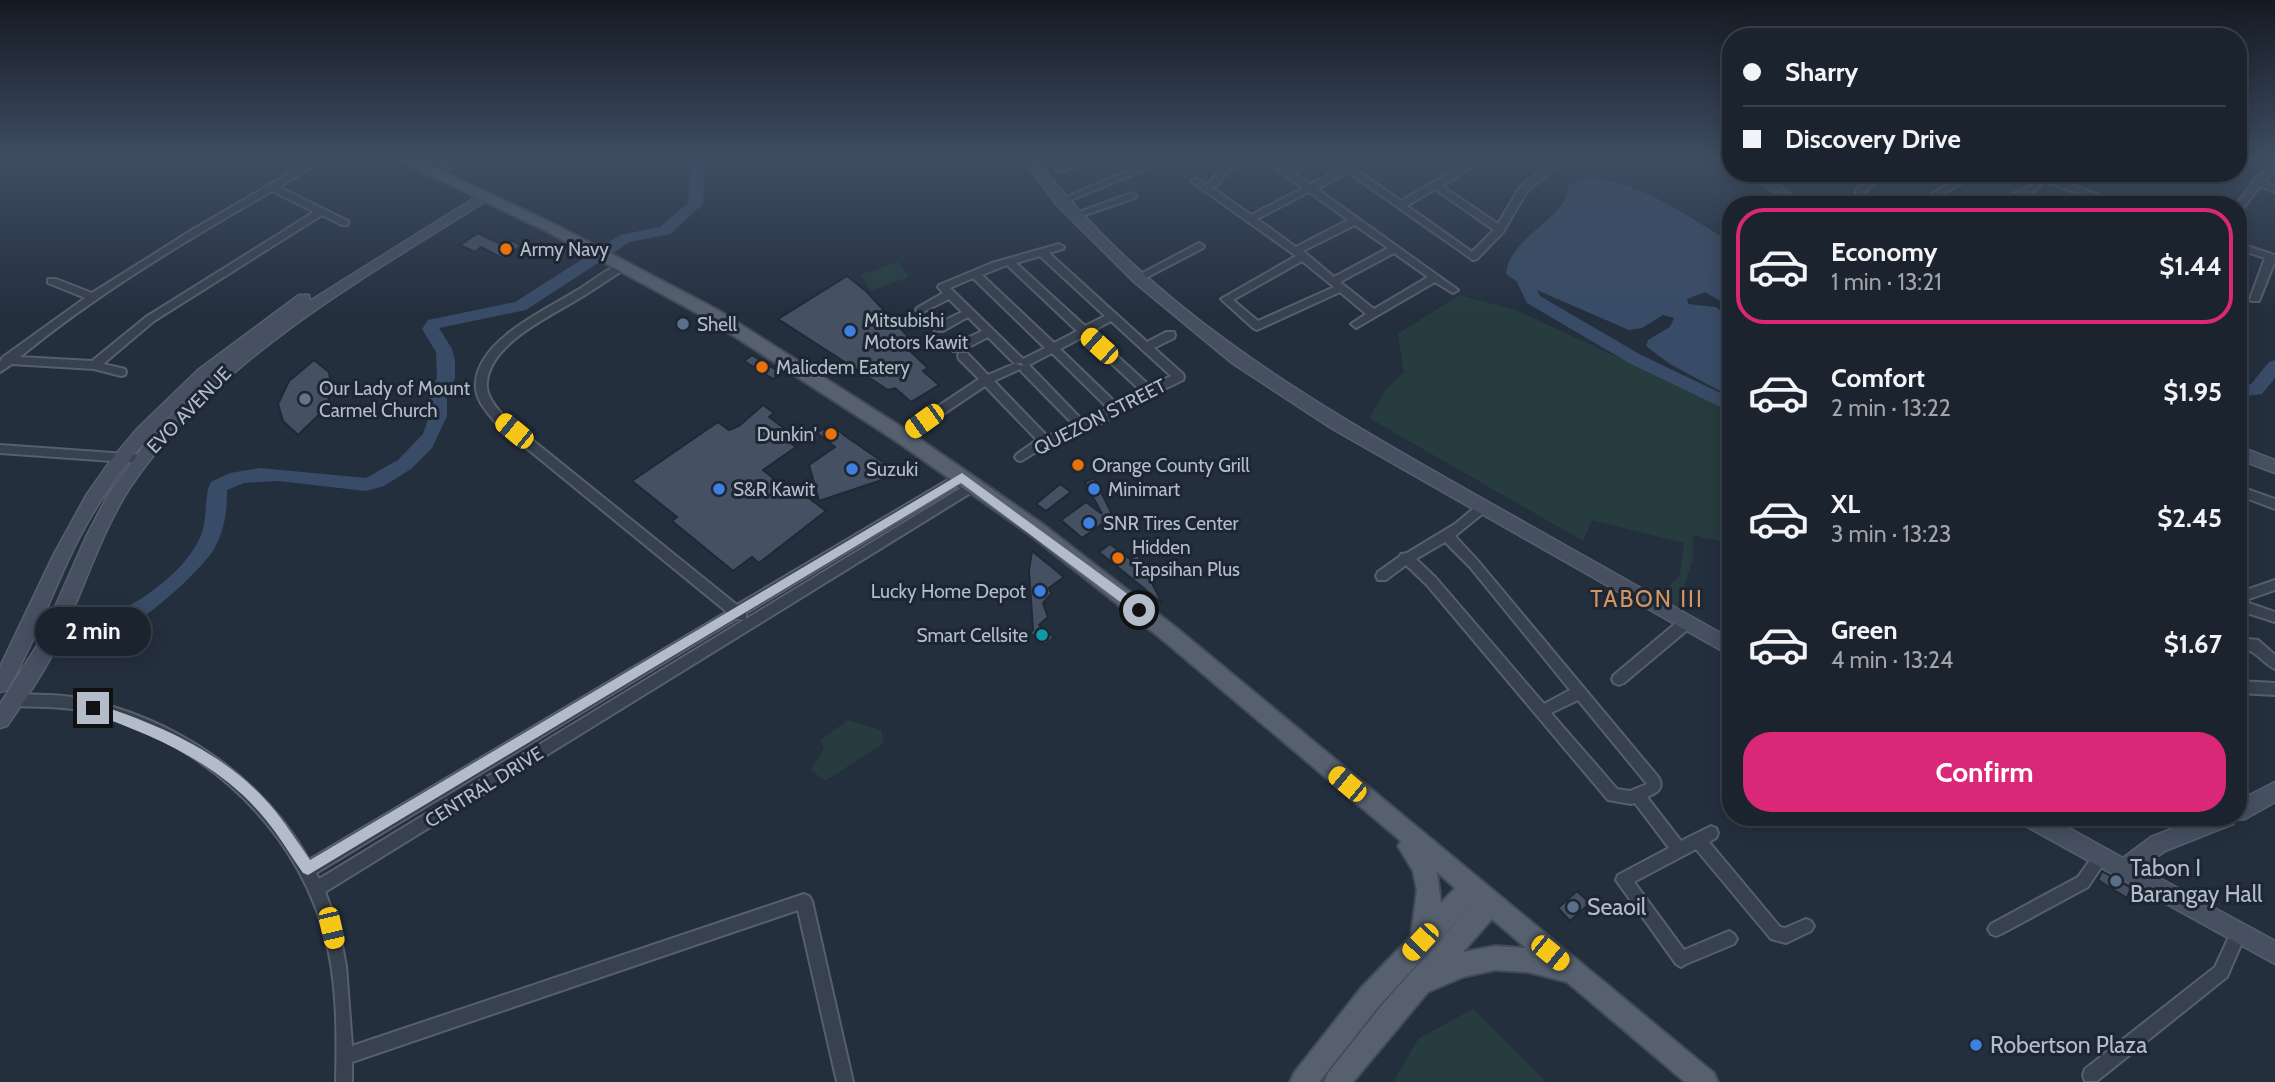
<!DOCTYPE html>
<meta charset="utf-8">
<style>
body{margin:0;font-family:Cabin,sans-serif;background:#282f3a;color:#f1f3f6;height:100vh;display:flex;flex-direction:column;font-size:26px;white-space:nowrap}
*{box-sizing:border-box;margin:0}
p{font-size:23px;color:#a0a4aa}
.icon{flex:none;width:38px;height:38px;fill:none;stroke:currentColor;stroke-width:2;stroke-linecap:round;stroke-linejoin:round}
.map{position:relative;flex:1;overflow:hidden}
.side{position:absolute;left:1722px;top:196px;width:525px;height:630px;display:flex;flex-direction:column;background:#1b232e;border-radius:28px;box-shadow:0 4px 18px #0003,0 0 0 2px #39404a}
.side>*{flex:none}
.banner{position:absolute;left:1722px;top:28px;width:525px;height:154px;border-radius:28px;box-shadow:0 4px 18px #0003,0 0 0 2px #39404a;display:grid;align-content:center;height:154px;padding:0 21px;background:#1b232e}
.end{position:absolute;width:32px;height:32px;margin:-16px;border:9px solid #b4bcc9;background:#111;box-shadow:0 0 0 4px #111}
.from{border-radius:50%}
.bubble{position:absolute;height:49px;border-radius:24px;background:#1b232e;box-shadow:0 4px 18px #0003,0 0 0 2px #39404a;font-size:23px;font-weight:700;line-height:49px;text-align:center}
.car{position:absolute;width:21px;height:42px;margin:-21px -10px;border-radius:9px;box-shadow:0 0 5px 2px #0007;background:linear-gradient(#f5c518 24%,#345 0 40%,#f5c518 0 76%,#345 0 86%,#f5c518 0)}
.banner b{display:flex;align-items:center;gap:24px;height:66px;font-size:26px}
.banner b+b{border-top:2px solid #39404a}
.banner i{width:18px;height:18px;background:#f1f3f6}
ul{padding:12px 0 0;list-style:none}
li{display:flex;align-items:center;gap:21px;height:116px;margin:0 14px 10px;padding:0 7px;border:4px solid transparent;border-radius:28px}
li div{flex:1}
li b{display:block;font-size:26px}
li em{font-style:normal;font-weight:700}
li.active{border-color:#db2777}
li>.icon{width:63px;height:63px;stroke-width:1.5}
.cta{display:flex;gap:14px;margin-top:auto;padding:14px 21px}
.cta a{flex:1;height:80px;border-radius:28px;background:#db2777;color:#fff;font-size:28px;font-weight:700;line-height:80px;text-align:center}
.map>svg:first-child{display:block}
.green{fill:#263c3f}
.water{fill:#394c67}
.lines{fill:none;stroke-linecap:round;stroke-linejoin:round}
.river{fill:#394c67;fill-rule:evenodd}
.building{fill:#455162;stroke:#1f2835;stroke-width:2}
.street-casing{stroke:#565f6c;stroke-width:4}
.secondary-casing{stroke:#565f6c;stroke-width:3}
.primary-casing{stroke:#414a57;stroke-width:4}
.street{fill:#38414e;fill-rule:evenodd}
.secondary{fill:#465061;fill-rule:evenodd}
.primary{fill:#56606e;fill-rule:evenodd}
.route{fill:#b4bcc9}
.food-dot{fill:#e8710a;stroke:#1d2633;stroke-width:2.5}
.service-dot{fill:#5c6f8a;stroke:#1d2633;stroke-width:2.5}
.shop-dot{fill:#3f7fe0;stroke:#1d2633;stroke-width:2.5}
.worship-dot{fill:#6b7280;stroke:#1d2633;stroke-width:2.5}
.culture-dot{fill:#0f9aa8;stroke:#1d2633;stroke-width:2.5}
.labels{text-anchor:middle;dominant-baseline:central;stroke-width:6;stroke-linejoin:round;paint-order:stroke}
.poi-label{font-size:19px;fill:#b4bcc9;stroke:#1d2633;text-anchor:start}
.street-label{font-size:19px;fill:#b4bcc9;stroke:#1d2633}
.quarter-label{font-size:23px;letter-spacing:2px;fill:#d59563;stroke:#1d2633}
.near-poi-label{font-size:23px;fill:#b4bcc9;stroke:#1d2633;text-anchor:start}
</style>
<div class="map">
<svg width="2275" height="1082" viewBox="0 0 2275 1082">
<rect width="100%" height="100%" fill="#242f3e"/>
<path class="green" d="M898,262L909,277L871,291L860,275Z
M1459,295L1516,310L1731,410V544L1693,535V559L1677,610L1658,600L1680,574L1684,543L1592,520L1583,541L1369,418L1385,391L1404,372L1398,334Z
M848,720L881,730L884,743L825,781L811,770L824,748L821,740Z
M1473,1009L1546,1082H1393L1419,1038Z"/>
<path class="water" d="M1589,178C1639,180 1688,217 1731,242V307L1705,292L1687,299L1688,304L1716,307L1731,320V397L1670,364L1646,346L1648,340L1670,327L1674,318L1663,315L1642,328L1629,330L1516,281L1506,274C1509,242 1550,225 1565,200C1568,196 1566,189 1569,184Z"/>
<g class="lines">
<path class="river" d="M691,160H705L703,204L670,234L630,242L526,310L439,328L452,349L455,361V378L447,395V416L432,448L411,469L384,486L366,491L278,481L244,483L227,490C227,512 225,528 215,547C200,576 101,660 71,650L68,644L71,638C115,614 175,587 199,540C209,520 203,497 211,482L230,473L260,468L366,478L398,460L423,434L431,411L429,395L437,378L436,352L422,329L428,320L515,302L620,235L660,227L688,203Z
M1523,273L1529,274L1540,296L1641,355L1731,398V412L1629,363L1527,303L1515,278Z
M2275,360V378L2262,394L2238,397V385L2251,384L2269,362Z"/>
</g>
<path class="building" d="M478,233L503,245L511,240L521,246L502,258L481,247L475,252L460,245Z
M847,276L866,291L914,343L907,348L928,368L923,371L939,385L911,402L895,388L888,390L778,319Z
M752,355L781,373L773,379L744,361Z
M314,360L329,372L332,391L324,410L298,435L283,421L278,404L289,381Z
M763,405L774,413L769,417L792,434L785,439L796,447L763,470L784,487L789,483L826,511L759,563L752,557L733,571L672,521L677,517L632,481L718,422L729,430L739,426Z
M831,424L844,435L900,474L819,501L809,465L835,447L817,433Z
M1094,478L1113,516L1082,538L1061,520L1086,502L1102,514L1085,482Z
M1060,484L1071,492L1046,511L1036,504Z
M1110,544L1130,559L1138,555L1162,603L1099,552Z
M1032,551L1064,577L1049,588L1051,594L1043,603L1048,617L1039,625L1054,637L1045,645L1030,633L1033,630L1029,570Z
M2102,871L2131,888L2127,898L2098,880Z
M1577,891L1590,903L1570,921L1558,908Z"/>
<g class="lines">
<g class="street-casing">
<path id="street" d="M312,160H324L279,187L348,221V225H342L322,215L154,321L103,364L125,369L126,372L125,375L121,376L94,369L12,364L0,372V362L3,357L85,298L48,283V279H56L92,293L192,230ZM272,191L314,212L146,317L92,361L20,357C98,293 185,241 272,191Z
M1077,160H1091L1065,171H1059L1057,169Z
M1155,160H1168L1064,203L1061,204L1056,201Z
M1237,160H1249L1226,173L1218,185L1212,188L1251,215L1303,188L1265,160H1276L1310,184L1358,160H1370L1355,169L1401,201L1472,160H1484L1442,186L1498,224L1520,187L1554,160H1565L1527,191L1503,232L1477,259L1473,260L1348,172L1317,189L1458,290L1453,293L1435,282L1356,328L1351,324L1366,314L1340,292L1257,330L1253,328L1221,299L1296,256L1191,181L1196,178L1206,184L1211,181L1219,169ZM1435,189L1494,230L1472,252L1407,206ZM1309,192L1348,220L1296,247L1257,219ZM1355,225L1388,248L1334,277L1303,251ZM1394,253L1428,277L1374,309L1340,282ZM1302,261L1334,287L1258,321L1233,300Z
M2275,164V172L2263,181L2275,186V192L2260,186L2241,211L2238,212V205H2236L2257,177Z
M1777,173H1788L1772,185H1766V181Z
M1878,173H1888L1862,194H1856V190Z
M1945,173H1956L1961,177L1967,173H1978L1940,196L1938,205H1925L1926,202L1930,201L1933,193L1956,180Z
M2028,173H2041L2125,205H2110L2044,181C2036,192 2020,201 2006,201V197L2031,186L2037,178Z
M1132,193L1137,196L1135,198L1079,217H1073L1071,215Z
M1199,243L1204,246L1203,248L1142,280H1134L1133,278Z
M2238,243L2275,255V261L2259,301H2251L2250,299L2265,258L2238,249Z
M1059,244L1064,247L1063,249L1049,253L1147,342L1166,332H1174L1175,335L1174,338L1154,348L1183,374L1184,377L1183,380L1119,411L1105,422L1049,444L1021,461L1017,460L1015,457L1017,454L1037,440L985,386L906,439H898L896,436L898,433L979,379L959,359L958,356L959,353H967L988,375L1016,363L1021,366L1023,365L1022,363H1014L988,337L961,351H953L952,348L953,345L982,331L968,317L943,331H935L934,328L935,325L962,312L949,299L921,313L916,310L917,308L943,293L938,287L939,285L992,263ZM1040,256L1105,316L1085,326L1016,263ZM1007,265L1077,331L1054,343L982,275ZM973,278L1045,348L1023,359L950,288ZM1111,321L1171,376L1150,386L1091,332ZM1083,337L1141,391L1116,403L1060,349ZM1052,353L1108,408L1097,416L1083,421L1029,365ZM1020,369L1021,371L1074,425L1047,436L994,381Z
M622,263L627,266L626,268C611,278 596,288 580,298C551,316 492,342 487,381C485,396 496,407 505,418L737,605L958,474H966L968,477L966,480L746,613V619L969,483H977L979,486L977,489L325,892L339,929L346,966L352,1046L804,894L809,896L812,901L853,1082H837L798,910L352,1062V1082H336C337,1032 338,978 323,929C291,819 190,731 78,710C57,706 35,707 14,706L9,704L7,700L9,696L14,694C35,695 58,694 78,698C173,717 262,776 309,860L727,612L497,424C487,412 474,399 476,382C479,340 545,310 576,291C591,282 606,269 622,263ZM736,619L744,620L319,879L316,873Z
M0,445L141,455L147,459L141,463L0,453Z
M2238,486L2275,499V509L2238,495Z
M1483,502L1487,504L1489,507L1487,510L1455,536L1478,561L1659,778C1664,789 1657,793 1647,797L1681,841L1711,826L1716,828L1718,833L1716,838L1709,842L1780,927L1785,928L1806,919L1811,921L1814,926L1811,931L1786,943L1771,939L1696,849L1634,882L1684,950L1729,931L1734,934L1737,939L1734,944L1686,964L1681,967L1676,964L1616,880L1618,875L1669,848L1635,803L1631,804L1608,800L1427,585L1406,565L1386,580H1378L1376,576L1378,572L1399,557L1401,554L1407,553L1455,524L1479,504ZM1445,542L1470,567L1570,690L1544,704L1435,577L1416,559ZM1578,700L1647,784L1630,791L1617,789L1551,713Z
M2275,580V590L2243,601L2275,612V622L2238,610V593Z
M1687,617L1692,618L1693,622L1692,626L1624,683L1619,685L1614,683L1612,679L1614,675L1682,618Z
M2238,638L2258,640L2275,655V669C2259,661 2258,650 2238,648Z
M2238,681L2275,683V695L2238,693Z
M2169,817C2183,817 2195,817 2202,831L2200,836L2195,838C2186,834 2173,826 2169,817Z
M2101,850L2106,852L2108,857L2088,887L2001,934L1996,936L1991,934L1988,929L1991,924L2078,877L2096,852Z
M2238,926L2243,928L2246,933L2227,977L2097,1081H2085L2083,1075L2085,1069L2215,967L2233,928Z"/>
</g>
<g class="secondary-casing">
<path id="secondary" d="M444,160H461L438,175H428V169Z
M1023,160H1037C1150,308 1308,400 1467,490C1555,540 1643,589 1731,639V656L1331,428L1232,363L1133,281L1056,204Z
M1746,173H1762L1807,205H1790Z
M484,192L489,193V199C361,280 218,358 131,486C101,532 85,586 62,635C47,668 27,697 7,726L0,728V704L40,641L86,537L108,495L154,432L194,392C147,434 107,484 78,540C56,583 40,629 17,672L7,690L0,692V667L54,554L87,494L111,460L138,428L198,370L299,295H309L310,301Z
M2238,446L2275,460V473L2238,459Z
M2275,782V802L2245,819L2235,820L2233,824L2165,851L2141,868L2275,941V964L2022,824L2019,817H2049L2123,858L2151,837L2201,817H2238V801Z"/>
</g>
<g class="primary-casing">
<path id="primary" d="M399,160H418L558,226L718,310L908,431L1044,525L1178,629L1714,1073L1718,1082H1685L1567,982L1528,972L1495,970L1463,977L1428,992L1353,1082H1324L1328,1073L1381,1006L1473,903L1379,1006L1319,1082H1290L1294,1073L1361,988L1411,936L1417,890L1413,871L1398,846L1401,841L1164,641L1030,535L896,441L706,318L548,232ZM1437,872L1455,888L1441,903ZM1492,919L1526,948L1495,946L1463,952Z"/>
</g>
<use href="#street" class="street"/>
<use href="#secondary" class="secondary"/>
<use href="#primary" class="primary"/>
</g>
<linearGradient id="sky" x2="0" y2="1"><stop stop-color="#141a22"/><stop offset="0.51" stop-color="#3f4d63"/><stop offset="1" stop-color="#3f4d63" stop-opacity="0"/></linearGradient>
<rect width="2275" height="312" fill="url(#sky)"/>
<path class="route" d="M962,473L1144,606V613H1135L961,483L308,875L303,873C291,856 280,837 266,820C220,763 155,736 88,712L86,708L93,703C161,725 229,754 276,812C288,827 299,844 310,860Z"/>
<g class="food-dot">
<circle cx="506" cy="249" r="7"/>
<circle cx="762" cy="367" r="7"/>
<circle cx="831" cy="434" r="7"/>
<circle cx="1078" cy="465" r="7"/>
<circle cx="1118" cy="558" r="7"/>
</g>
<g class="service-dot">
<circle cx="683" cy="324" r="7"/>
<circle cx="2116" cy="881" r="7"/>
<circle cx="1573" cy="907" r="7"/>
</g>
<g class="shop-dot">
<circle cx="850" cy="331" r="7"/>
<circle cx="852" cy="469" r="7"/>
<circle cx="719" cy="489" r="7"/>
<circle cx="1094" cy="489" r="7"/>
<circle cx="1089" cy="523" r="7"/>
<circle cx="1040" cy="591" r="7"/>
<circle cx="1976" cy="1045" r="7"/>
</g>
<circle class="worship-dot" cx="305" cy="399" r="7"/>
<circle class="culture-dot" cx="1042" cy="635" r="7"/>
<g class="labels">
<g class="poi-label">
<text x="520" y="249">Army Navy</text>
<text x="864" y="320">Mitsubishi<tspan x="864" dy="22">Motors Kawit</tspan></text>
<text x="697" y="324">Shell</text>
<text x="776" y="367">Malicdem Eatery</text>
<text x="319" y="388">Our Lady of Mount<tspan x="319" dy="22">Carmel Church</tspan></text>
<text x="817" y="434" text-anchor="end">Dunkin'</text>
<text x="1092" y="465">Orange County Grill</text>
<text x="866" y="469">Suzuki</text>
<text x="733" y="489">S&amp;R Kawit</text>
<text x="1108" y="489">Minimart</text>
<text x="1103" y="523">SNR Tires Center</text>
<text x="1132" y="547">Hidden<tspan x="1132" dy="22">Tapsihan Plus</tspan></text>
<text x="1026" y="591" text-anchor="end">Lucky Home Depot</text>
<text x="1028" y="635" text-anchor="end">Smart Cellsite</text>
</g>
<g class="street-label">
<text transform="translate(189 410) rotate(-46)">EVO AVENUE</text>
<text transform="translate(1100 417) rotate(-27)">QUEZON STREET</text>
<text transform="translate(484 787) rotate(-32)">CENTRAL DRIVE</text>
</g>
<g class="quarter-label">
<text x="1647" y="599">TABON III</text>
</g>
<g class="near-poi-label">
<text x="2130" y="868">Tabon I<tspan x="2130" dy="26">Barangay Hall</tspan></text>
<text x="1587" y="907">Seaoil</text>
<text x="1990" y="1045">Robertson Plaza</text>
</g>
</g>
</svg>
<i class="end from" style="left:1139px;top:610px"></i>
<i class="end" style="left:93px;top:708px"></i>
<div class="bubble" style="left:35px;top:607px;width:116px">2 min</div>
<i class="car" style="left:1099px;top:346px;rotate:312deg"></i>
<i class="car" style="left:924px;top:421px;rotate:234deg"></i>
<i class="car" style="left:514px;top:431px;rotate:309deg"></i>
<i class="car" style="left:1347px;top:784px;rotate:310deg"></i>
<i class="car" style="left:331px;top:928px;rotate:167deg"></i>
<i class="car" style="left:1420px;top:942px;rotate:223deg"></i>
<i class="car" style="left:1550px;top:953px;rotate:129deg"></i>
<div class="banner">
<b><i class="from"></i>Sharry</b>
<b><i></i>Discovery Drive</b>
</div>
<section class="side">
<ul>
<li class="active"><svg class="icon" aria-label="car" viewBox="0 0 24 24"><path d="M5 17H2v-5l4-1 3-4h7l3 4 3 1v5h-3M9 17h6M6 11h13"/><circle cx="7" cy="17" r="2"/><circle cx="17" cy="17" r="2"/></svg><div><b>Economy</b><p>1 min · 13:21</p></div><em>$1.44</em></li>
<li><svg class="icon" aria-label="car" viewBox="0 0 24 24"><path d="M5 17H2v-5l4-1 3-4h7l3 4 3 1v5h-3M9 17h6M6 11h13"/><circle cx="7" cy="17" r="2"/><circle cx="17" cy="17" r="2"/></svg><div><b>Comfort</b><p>2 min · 13:22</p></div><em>$1.95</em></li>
<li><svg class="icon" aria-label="car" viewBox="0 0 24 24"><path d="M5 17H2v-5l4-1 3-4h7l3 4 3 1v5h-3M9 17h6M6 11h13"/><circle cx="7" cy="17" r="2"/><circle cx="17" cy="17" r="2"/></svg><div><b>XL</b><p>3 min · 13:23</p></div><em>$2.45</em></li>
<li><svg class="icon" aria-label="car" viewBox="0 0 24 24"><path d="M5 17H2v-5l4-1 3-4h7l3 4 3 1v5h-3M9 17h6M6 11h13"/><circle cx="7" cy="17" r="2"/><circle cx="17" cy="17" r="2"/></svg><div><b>Green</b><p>4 min · 13:24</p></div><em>$1.67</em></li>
</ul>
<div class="cta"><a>Confirm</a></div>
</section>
</div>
